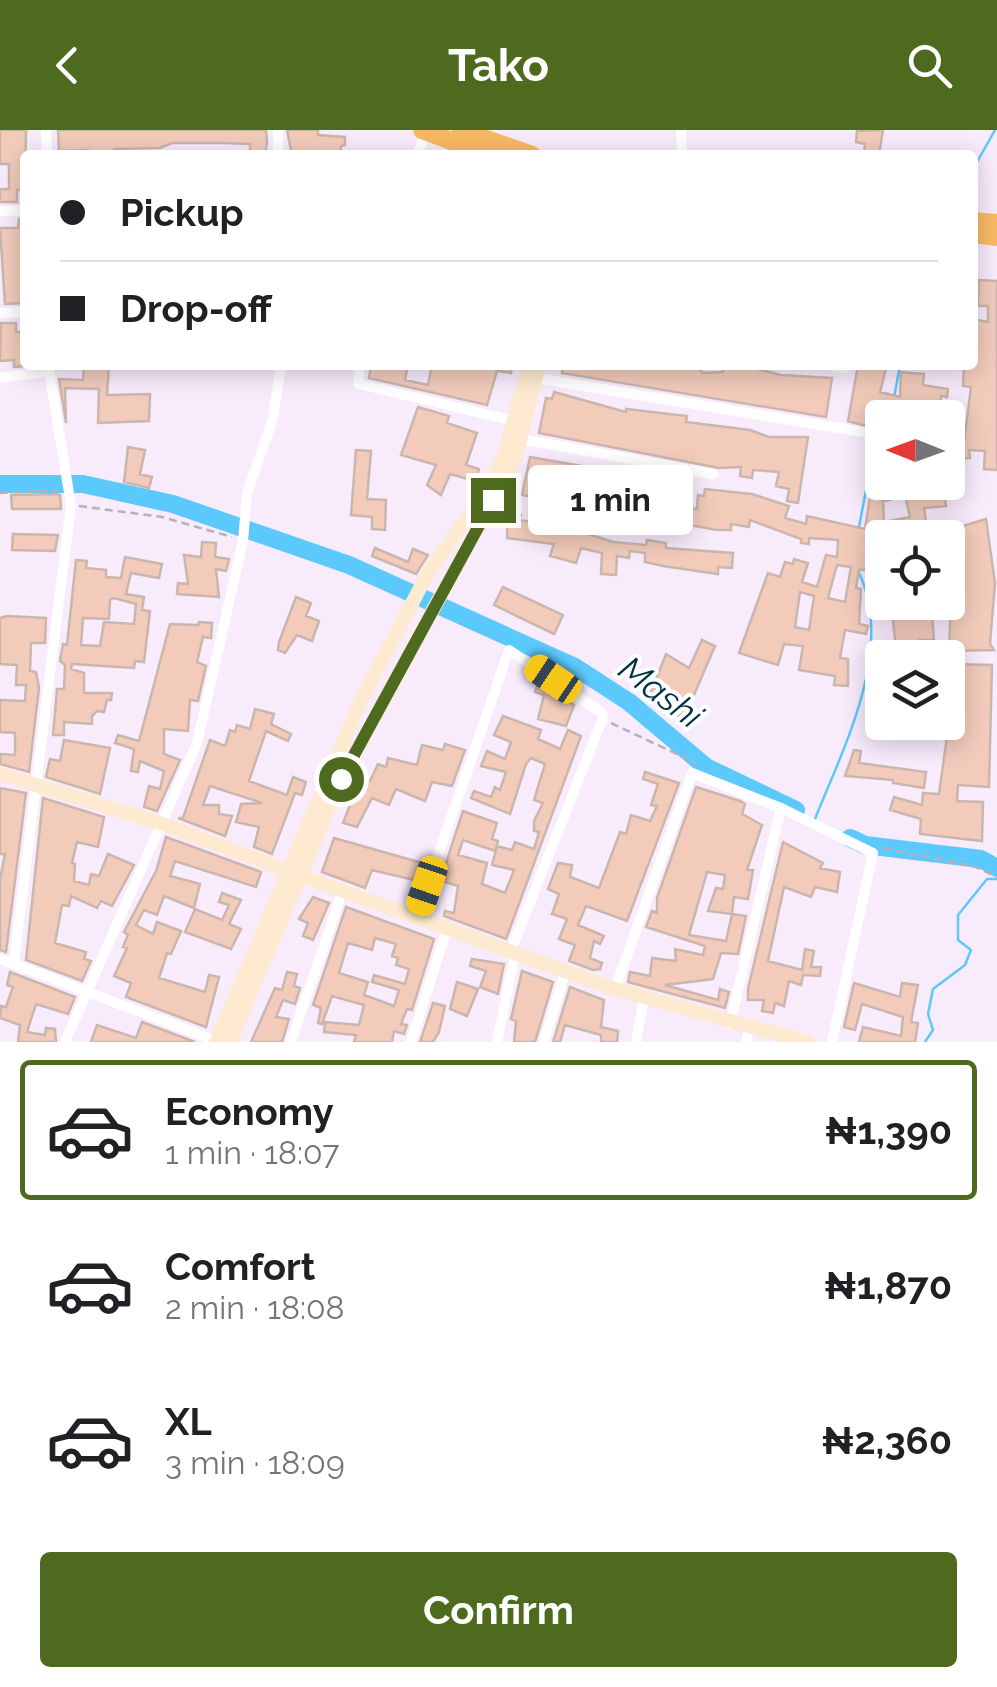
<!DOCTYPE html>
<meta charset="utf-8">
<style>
body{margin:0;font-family:Raleway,sans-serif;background:#f6f6f6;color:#202124;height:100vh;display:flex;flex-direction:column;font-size:38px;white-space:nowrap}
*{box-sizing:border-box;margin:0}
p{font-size:32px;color:#757577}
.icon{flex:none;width:55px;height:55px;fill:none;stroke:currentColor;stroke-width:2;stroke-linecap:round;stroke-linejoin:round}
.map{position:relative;height:912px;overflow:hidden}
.drawer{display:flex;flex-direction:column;background:#fff;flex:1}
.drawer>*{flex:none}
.hud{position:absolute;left:20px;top:20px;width:958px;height:220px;border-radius:10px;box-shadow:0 5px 25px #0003;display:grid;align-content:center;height:220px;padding:0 40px;background:#fff}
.needle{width:65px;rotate:271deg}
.buttons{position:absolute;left:865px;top:270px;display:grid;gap:20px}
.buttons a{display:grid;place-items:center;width:100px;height:100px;border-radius:10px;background:#fff;box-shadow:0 5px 25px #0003;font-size:50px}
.end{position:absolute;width:45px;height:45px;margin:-22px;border:12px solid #4e6a1e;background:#fff;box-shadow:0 0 0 5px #fff}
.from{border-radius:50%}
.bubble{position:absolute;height:70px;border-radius:10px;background:#fff;box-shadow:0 5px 25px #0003;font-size:32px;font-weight:700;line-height:70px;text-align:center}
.car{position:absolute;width:30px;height:60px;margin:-30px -15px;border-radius:12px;box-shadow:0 0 8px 2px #0007;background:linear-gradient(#f5c518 24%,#345 0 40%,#f5c518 0 76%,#345 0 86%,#f5c518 0)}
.hud b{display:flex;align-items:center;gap:35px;height:95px;font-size:38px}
.hud b+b{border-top:2px solid #e0e0e0}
.hud i{width:25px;height:25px;background:#202124}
ul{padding:18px 0 0;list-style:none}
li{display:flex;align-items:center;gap:30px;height:140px;margin:0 20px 15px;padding:0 20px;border:5px solid transparent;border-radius:10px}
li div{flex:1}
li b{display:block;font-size:38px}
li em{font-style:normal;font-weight:700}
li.current{border-color:#4e6a1e}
li>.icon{width:90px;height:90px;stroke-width:1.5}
.cta{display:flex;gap:20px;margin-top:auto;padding:20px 40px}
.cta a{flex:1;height:115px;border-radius:10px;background:#4e6a1e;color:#fff;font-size:40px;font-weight:700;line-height:115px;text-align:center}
header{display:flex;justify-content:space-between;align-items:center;height:130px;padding:0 40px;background:#4e6a1e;color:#fff;font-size:45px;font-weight:700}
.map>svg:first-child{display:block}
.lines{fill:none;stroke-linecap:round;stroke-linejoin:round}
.stream{stroke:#5cc9fc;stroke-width:2.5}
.river{stroke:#5cc9fc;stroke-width:18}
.building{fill:#f2cbbb;stroke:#cbb6ae;stroke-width:2.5;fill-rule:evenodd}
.path{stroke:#b9aebc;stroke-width:2.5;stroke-dasharray:8 5;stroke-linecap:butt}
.street{stroke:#fff;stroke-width:10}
.secondary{stroke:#fdead0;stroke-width:14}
.highway{stroke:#f8b963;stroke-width:18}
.route{stroke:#4e6a1e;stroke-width:12}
.labels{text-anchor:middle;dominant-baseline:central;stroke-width:8;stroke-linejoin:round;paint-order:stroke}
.water-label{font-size:35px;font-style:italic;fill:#003347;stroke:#fff}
</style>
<header><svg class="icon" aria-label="back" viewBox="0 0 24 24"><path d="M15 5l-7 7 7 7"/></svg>Tako<svg class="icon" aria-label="search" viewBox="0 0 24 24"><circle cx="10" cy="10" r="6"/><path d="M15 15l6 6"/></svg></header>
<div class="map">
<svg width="997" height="912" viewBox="0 0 997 912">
<rect width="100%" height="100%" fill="#f8ebfc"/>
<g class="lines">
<path class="stream" d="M972,41L995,0
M894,268L900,235
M892,276L893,288
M859,397L866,360L882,339
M815,689C844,616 897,516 857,439
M925,912L933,900L928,884L933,859L965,835L971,820L958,810V785L987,749H997"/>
<path class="river" d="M0,354H83L173,374L349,435L575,537L629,572L706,637L796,680
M850,708L865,715L981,729L997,738"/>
</g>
<path class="building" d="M0,0H26L25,60H17V72H0V59H9V34H0Z
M58,0H266L267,12L265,25H250V14L222,13H172L160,18L114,19V25H88V20L59,21Z
M287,0H318V5L345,7V15L341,16L340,25H292Z
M883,0L879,25H864L865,14L856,12L857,1Z
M19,89H25V173L5,174L0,98H18Z
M979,150L997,151V340L984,339L985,321L969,320L970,328L962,329L971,257L963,256L964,235H972V189L988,192V176H978Z
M1,193H16V202H23L25,236L14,237V230L0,231Z
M84,235H109L107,265L150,264L149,291L98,293L99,259L65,258L66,293L59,249L83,250Z
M371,235H408L405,250L428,255L432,235H512L511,243L497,241L487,275L369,248Z
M563,235L634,239V235H696L703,243L723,242V235H741L781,245L832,248L826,287L562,243Z
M858,235H887L880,262L900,267L901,242L924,244L923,255L948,259L947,267L941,266L939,288H906L907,282L882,275L880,300L848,291Z
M554,262L626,282V279L687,286L686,292L750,300L769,307H808L798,373L787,371L789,359L776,356L779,342L753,340L752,348L740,346L741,337L719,338L539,303L546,268L552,269Z
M418,277L449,286L447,293L477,303L466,335L479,339L475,351L450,344L441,365L427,355L436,335L401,325Z
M128,317L145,320L140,344L152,347L149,358L124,352Z
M356,320L371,321L367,369L386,370L385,400L372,399V387L351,385Z
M530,327L685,354L683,378L697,379L698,365L704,366L705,359L752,364L789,376L785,388L806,394L807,386L865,399L870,367L889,361L890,370L883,371L884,392L910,387L902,352H943L946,376L924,378L926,391L913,394L916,408H882V438L859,440L856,458L861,459L859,494L868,496L866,504L845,500L840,528L848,529V556L834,555L835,546L799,540L803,516L784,514L778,535L739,523L768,443L780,447L785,432L793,434L794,429L808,433L802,452L817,457L826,425L837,427L838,410L809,408V414L801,413V409L750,390L749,397L731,394V400H717L522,365ZM837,435L851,437L845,472L828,468ZM800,462L814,466L809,500L795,497Z
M55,364L60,365L61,379H12L11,365Z
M508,381L521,385L519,390L583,399L582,402L613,412L646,415L647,410L666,413V418L733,423L732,438L718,437V444L663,436L645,432V423L630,421L629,428L617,426L616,445L601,444L602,423L581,418L576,433L550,426L554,414L507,408Z
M986,389L995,453L990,514L994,520L949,521L953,419L947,401Z
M13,404L58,405L55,421L12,420Z
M202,412L216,413L215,427L229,429L226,441L216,439L219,467L177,464L178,453L188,454L184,425L201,427Z
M375,418L408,432L413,419L428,425L416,444L372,426Z
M125,427L162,434L159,448L131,443L126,464L144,467L142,480L150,481L144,532L135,531L134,538L72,534L71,539L84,543V563H112L111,570H107L104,582L97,581L92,586V594L64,592V605H53L57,559H64L65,535L60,531L63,514L67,515L76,430L87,431L86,438L106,440V447L121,448ZM114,468L136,474L134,494L104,492L100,516L81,515L83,488L109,489L110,470Z
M503,457L563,485L554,504L494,475Z
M296,467L311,473L306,486L319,491L312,511L297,505L285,523L278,520L279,512Z
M891,472H931L934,510H919L920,528H897Z
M7,486L46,488L45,513H31L30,541L36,542L39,558L29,642L0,634V624L15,625V603L0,602V570L25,571L26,555H16L17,535L0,534V488Z
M199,492L212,493L211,508L203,507L197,532L206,536L198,571L190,570L188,601L164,599V624L180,630L157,681L144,677L149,656L160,659L164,641L140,631L138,642L131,641L134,619L115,613L118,605L139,611L170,494L198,495Z
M702,510L715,516L684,588L660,578L662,573L649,567L666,524L689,538Z
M950,534L992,535L989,657L958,655L957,671L983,672L982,711L920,704L921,689L890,680L894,667L922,675L923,663L939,664L948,599Z
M538,554L574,575L566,596L538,589L544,565L535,562Z
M255,579L274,584L271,594L291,604L288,611L266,601L249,651L287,665L293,647L306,652L302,665L295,663L272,724L254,717L259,697L236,692L241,674L262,673L210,656L203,675H219V684L232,686L225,706L178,688H183L210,610L225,616L230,600L235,602L237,595L250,599Z
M503,586L541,600L538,609L560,619L568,600L581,606L506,809L444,786L445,781L454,783L458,756L445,752L447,746L442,745L463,681L497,693L492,709L498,711L495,721L463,710L458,725L487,733L482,754L505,763L514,740L492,735L497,716L512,720L515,712L534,719L539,702L534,701V691L543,673L534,670L545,634L531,628L526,634L510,684L471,668L474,661L491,667L495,657L500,660L506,642L481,636L487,621L505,629L511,612L494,605Z
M64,610L110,618L100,664L46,647L50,629L60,631Z
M445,614L465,620L452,656L432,652L425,671L396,659L389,675L372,668L357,697L343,693L361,647L370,651L378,634L386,637L388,628L417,635L422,615L443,620Z
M854,620L861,621L859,633L926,642L924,658L893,653V650L845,646Z
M645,642L679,653L627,791L586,776L578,795L604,806L600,814L594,811L590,828L602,833L600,839L593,840L569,831L575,815L559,809L567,789L552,784L559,764L548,759L558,733L572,735L570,747L599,758L620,702L626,704L631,685L650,691L657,676L651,675L658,654L643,649Z
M696,657L740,671L745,674L742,684L762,695L747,740H753L748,769L734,767L732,784L746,786L738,824L721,823L713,849L665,855L718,870L720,859L729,862L725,878L628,852L630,842L650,846L652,828L676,831L675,819L703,825L705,816L646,797L652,781L657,783V768ZM707,742L725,745L723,759L716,758L708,781L732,784L726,811L689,805Z
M0,658L26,663L6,822L0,820V749L5,724H0Z
M43,668L104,687L98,717L77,712L72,733L75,734L74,751L89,755L91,744L99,746L108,724L134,735L112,776L101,771L97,778L71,766L69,776L62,775L55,813L86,822L84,829L91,831L82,851L26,830Z
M166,707L261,742L256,757L175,731L170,746L200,754L194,778L164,766L157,785L144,780L136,795L153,804L157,792L181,801L171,824L167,823L159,848L205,862L209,845L219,847L206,897L126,867L131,853L114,846L127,818L123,817L128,805L124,802L156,741Z
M334,708L422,733L418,751L372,740L365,758L322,742Z
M783,712L823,733L820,738L840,742L837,762L815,757L811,767L784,757L768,831L802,840L805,819L814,821L811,837H821L820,846L803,845L801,855L789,851L784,876L775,873L773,883L762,881L764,870H748V859Z
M222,763L241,770L229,794L241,799L231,819L185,802L195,779L222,790L229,775L219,772Z
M313,767L329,773L313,810L303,806L308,793L299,789Z
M346,777L434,809L412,880L407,879L401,894L407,895L404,904L394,901L392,912H354L356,905L324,902L325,892L359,895L364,875L332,866L322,894L318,893L321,878L313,875ZM375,808L396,814L392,826L398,828L396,835L409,839L405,854L374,845L372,852L399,860L394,876L364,865L368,852L339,843L348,813L372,820Z
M472,829L504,834L498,864L480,857L486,841L470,836Z
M522,841L553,852L535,912H514L516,891L511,889Z
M10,842L75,867L68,884L36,874L27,902L45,905L46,898L55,899L56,912H18L20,895L0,888L1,876L6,877L13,857L7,855Z
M287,842L297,844L294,856L300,858L295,874L283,870L276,887L289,889L282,912H251L275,858L282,860Z
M457,852L478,859L467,886L450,879Z
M854,853L900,867L902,853L918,855L911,892L918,893L915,912H859L863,897L901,906L903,887L862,874L855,900L844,897Z
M570,857L604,870L601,897L618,901L617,912H601V905L565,895L560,912H553Z
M433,873L445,876L439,902L433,912H420Z
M142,892L195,912H91L97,895L136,908Z"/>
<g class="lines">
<path class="path" d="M0,363L58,360
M79,376L162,387L232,407
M611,593L698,634
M883,718L976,737L997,747"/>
<path class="street" d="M46,0L47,25
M278,0V25
M681,0L682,25
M417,25L426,2
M0,81L25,80
M0,183L25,182
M360,235L358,254L515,291
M829,235L846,238
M0,248L49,241
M536,248L869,303
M521,309L713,344
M416,790L509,520L602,583L603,588L510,823
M0,829L217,911
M14,832L71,375L48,235
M615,859L692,643L781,678L873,723L832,912
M730,894L781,678
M65,912L197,613L243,411L247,364L273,288L281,235
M291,912L342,762
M411,912L446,802
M497,912L515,825
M544,912L565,842
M636,912L644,868
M746,912L749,899"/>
<path class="secondary" d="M0,644L163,694L285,740
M298,745L615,859L807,912
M216,912L360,572L429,441L483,365L504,326L528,235
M230,912L341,649L515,329L539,235"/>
<path class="highway" d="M422,0L489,25
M461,0L532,25
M972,91L997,93
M972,104L997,107"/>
</g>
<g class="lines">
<path class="route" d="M341,649L493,370"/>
</g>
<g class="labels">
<g class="water-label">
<text transform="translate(661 562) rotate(37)">Mashi</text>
</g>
</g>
</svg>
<div class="buttons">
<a><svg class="needle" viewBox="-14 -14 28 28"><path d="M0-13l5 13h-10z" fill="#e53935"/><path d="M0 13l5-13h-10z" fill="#757577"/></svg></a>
<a><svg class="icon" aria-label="locate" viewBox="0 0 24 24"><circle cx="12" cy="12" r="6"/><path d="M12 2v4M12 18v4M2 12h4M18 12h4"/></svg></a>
<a><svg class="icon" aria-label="layers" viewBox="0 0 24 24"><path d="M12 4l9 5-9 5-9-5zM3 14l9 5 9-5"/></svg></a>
</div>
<i class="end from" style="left:341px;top:649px"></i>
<i class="end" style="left:493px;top:370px"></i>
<div class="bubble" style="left:528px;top:335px;width:165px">1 min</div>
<i class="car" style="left:553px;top:549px;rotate:304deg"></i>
<i class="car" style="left:427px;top:756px;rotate:199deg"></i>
<div class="hud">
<b><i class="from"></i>Pickup</b>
<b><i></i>Drop-off</b>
</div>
</div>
<section class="drawer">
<ul>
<li class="current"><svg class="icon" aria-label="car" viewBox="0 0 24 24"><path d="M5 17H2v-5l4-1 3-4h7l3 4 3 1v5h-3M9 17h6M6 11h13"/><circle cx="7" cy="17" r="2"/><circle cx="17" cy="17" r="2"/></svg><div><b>Economy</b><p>1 min · 18:07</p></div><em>₦1,390</em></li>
<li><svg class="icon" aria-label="car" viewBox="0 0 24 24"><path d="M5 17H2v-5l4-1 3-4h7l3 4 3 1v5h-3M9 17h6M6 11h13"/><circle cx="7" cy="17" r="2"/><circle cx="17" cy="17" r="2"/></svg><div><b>Comfort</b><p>2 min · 18:08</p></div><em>₦1,870</em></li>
<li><svg class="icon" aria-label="car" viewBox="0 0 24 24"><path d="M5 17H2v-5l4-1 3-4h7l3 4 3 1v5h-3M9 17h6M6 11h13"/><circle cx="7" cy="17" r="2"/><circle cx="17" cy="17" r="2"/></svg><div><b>XL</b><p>3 min · 18:09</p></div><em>₦2,360</em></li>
</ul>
<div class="cta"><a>Confirm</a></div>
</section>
